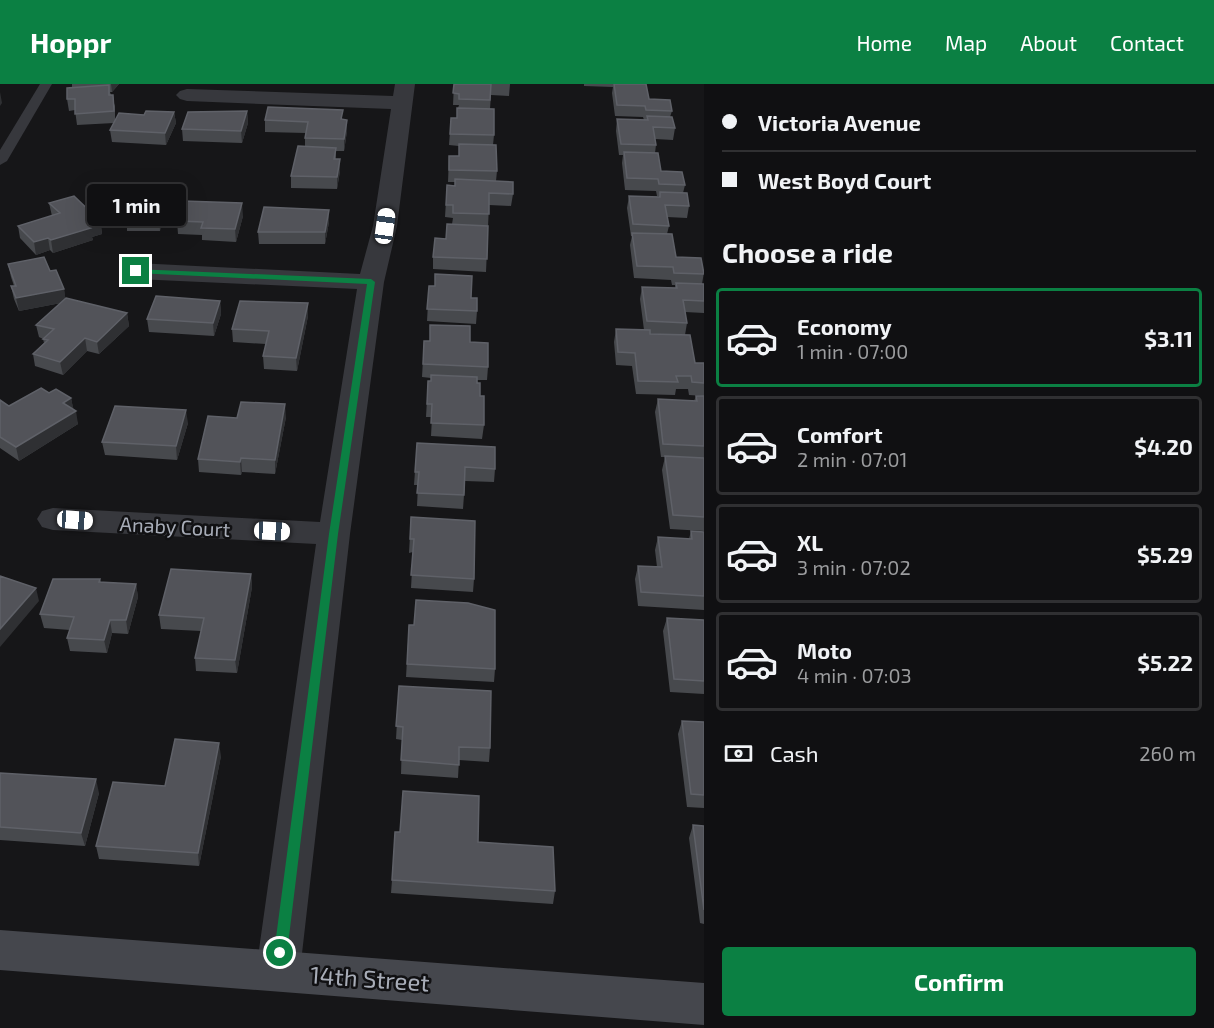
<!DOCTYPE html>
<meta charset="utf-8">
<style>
body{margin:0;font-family:"Exo 2",sans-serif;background:#19191b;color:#f1f3f6;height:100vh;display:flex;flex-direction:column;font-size:22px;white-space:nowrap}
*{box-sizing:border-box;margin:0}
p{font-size:20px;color:#9c9d9f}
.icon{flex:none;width:33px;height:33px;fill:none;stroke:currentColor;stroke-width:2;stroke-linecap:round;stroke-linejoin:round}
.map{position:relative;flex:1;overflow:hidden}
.side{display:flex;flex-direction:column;background:#101012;width:510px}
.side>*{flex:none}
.hud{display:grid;align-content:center;height:132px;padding:0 18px;background:#101012}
.end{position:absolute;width:27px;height:27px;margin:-14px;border:8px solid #0b8043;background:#fff;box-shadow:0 0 0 3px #fff}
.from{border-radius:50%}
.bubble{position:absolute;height:42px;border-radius:6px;background:#101012;box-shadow:0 6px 24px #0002,0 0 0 2px #303032;font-size:20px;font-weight:700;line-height:42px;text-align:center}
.car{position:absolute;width:18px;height:36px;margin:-18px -9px;border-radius:8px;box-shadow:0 0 4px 2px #0007;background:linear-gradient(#fff 24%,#345 0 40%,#fff 0 76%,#345 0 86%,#fff 0)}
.hud b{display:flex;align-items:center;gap:21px;height:57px;font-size:22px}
.hud b+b{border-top:2px solid #303032}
.hud i{width:15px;height:15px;background:#f1f3f6}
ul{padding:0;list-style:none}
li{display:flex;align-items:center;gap:18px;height:99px;margin:0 12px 9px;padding:0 6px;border:3px solid #303032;border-radius:6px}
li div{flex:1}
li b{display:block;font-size:22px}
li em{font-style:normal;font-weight:700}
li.selected{border-color:#0b8043}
li>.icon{width:54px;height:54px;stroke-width:1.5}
h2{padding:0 18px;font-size:27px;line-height:72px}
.pay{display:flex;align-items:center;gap:15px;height:66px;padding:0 18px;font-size:22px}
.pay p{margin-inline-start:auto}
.primary-button{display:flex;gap:12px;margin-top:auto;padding:12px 18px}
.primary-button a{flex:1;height:69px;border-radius:6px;background:#0b8043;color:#fff;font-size:24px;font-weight:700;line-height:69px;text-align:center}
header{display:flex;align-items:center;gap:36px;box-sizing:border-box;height:84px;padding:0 30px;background:#0b8043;color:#fff}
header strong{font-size:28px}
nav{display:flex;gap:33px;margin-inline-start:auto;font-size:21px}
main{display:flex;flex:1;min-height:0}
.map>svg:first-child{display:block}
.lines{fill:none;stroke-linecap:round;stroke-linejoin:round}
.lane{fill:#37383d;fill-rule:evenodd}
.street{fill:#37383d;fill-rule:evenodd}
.secondary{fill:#45474d;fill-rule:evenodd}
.wall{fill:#47494d}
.shaded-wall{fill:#2f3033}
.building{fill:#525359;stroke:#5f6168;stroke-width:1.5}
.route{fill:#0b8043}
.labels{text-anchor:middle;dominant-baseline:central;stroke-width:5;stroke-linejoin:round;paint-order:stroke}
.street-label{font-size:20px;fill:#a8adb8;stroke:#111113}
.near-street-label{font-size:24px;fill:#a8adb8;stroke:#111113}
</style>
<header>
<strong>Hoppr</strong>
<nav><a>Home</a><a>Map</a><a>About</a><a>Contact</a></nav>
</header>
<main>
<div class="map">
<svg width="704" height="944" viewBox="0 0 704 944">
<rect width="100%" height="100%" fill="#161618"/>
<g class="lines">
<path class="lane" d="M40,0H52L7,77L0,81V66Z"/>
<path class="street" d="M395,0H415L397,142L384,198L350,450L300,887L293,901L278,907L263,901L256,887L316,460L53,446L42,443L37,435L42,427L53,424L320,438L357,205L136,195L127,192L123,187L127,182L136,179L360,190L373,142L391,25L187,17L180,15L176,11L180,7L187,5L393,12Z"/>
<path class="secondary" d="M0,846L704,899V941L0,886Z"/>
</g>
<path class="wall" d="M72,0H119L112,8H110L115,22V37L144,31L174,28L176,39L166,61L112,58L110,46L114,39L77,41L75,26L69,27L67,15L72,3Z
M454,0H510L509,12L491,11L490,25L494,51L493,61L497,87L496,97L513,110L511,122L489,121L486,188L433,185V173L446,155L452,140L453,134L445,133L447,101L455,102V98H448L449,72H459V62L449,61L451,34H457L458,24L459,21H453Z
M584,0H646L649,15L672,27L670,33L675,44L673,56L655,55L656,61L655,69L661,87L685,101L683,109L689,122L687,134L667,133L669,142L667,150L676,173L704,188L702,200H704V229L685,228L687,239L685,251L695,279H704V312L689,311L688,305H676L675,311L636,310L632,282L616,281L614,258L616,245L644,246L640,215L642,203L675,204V201H672L671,196L634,194L630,161L632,152H631L627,124L629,112L659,113V112H657L656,107L625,106L622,79L623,71H619L616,47L617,35L644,36L643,33L615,32L612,9L613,3L584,2Z
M247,27L248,39L242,59L183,57L182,45Z
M265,36H347V47L344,67H336V75H340V87L337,105L291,104V92L305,62V54L306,49L265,48Z
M49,119L100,137L99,130L164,121L160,147H127V142H101L102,150L92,153L93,156L53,169L50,166L36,171L20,154L18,142L52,132Z
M243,132L236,158L202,156V151L178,150L177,137Z
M329,138L325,160H259L258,148Z
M8,180L50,187L64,205L65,215L127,229L129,242L99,270L87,267L63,291L35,282L33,270L44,259L43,255L39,253L36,241L61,219L19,227L14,215L11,202H14L11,193Z
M429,202L471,214L477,227L476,240L427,237Z
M220,217L221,230L214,252L149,248L147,235Z
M308,219V232L297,287L264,285L263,272L266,260L233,258L232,245Z
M424,257L470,258L488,283L487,296H477L484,341L482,355L431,352L432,333H426L428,297H431V294L422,293Z
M49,309L71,314L73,325L78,340L19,377L0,364V316L9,322Z
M696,312H704V447L670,445L662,386L665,373H661L655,328L658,315L694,317Z
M286,333L275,390L242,388L241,391L199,388L198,375Z
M188,339L177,376L105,371L102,358Z
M417,359L495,385L494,398L465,397L463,425L417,422L418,401H414Z
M411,433L474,495L473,508L411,504L413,468L409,469Z
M691,447L704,448V526L638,522L635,495L638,482L657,483L655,466L658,453L689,455Z
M251,490L252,503L237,589L196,587L195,574L201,547L161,545L159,531Z
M100,495L101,498L136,500L138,513L128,550L112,549L107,569L70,567L67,554L70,546L44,544L40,530Z
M667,534L704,536V610L670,608L663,547Z
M409,541L495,585L494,598L406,593Z
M399,602L490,664L489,678L459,676L458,694L401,690L402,656L396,655Z
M682,637L704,638V724L687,723L678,650Z
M221,672L199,782L99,775L96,762L165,702Z
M0,689L99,709L85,762L0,756Z
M693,741L704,742V840L700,839L689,754Z
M478,758L555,807L553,820L391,809L392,796Z"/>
<path class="shaded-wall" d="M111,0H119L112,8Z
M0,8L2,19L0,22Z
M247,27L248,39L242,59L241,47Z
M174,28L176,39L166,61L165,49Z
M347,36V47L344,67V55Z
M340,75V87L337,105V93Z
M163,109L164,121L160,147L159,134Z
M242,119L243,132L236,158L235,145Z
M329,126V138L325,160V148Z
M100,137L102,150L92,153L93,156L53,169L51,156Z
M48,154L50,166L36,171L34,158Z
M64,205L66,218L19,227L16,214Z
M220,217L221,230L214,252L213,239Z
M308,219V232L297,287L296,274Z
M127,229L129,242L99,270L97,258Z
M85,254L87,267L63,291L60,278Z
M71,314L74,327L63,319Z
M285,320L286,333L275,390V376Z
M186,326L188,339L177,376L176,362Z
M76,327L78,340L19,377L16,363Z
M241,374L242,388L241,391L240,378Z
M251,490L252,503L237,589L235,576Z
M136,500L138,513L128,550L126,536Z
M36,504L39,517L0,563V545Z
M110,536L112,549L107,569L104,556Z
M219,659L221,672L199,782L198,769Z
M96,695L99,709L85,762L81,749Z"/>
<path class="building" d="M454,0H491L490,16L459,15V10L453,9Z
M614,0H646L649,15L670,16L672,27L646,26L645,22L617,21Z
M109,1V11H113L114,27L75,30V15H67V4Z
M268,23L343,26L341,35L347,36L344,55L305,54L308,38L265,36Z
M457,24L494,25V51L450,50L451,34H457Z
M146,27L174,28L165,49L110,46L119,29L144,31Z
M247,27L241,47L182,45L188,28Z
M647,32L672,33L675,44L653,43L656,61L621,60L617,35L648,36Z
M459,60L496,61L497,87L449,86V72H459Z
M298,62L336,64L334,75H340L337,93L291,92Z
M624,68L658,69L661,87L682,88L685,101L659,100L658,95L627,94Z
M455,95L513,98V110L489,109V130L453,129V121H446L447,101L455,102Z
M660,108L687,109L689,122L665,121L669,142L633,140L629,112L660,113Z
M163,109L159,134L126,135L127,129L99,130L103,110Z
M74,112L100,137L88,141L91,144L51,156L48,154L34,158L18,142L60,129L49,119Z
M183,117L242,119L235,145L201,144L203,138L177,137Z
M264,123L329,126L325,148H258Z
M447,140L488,142L487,175L433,173L435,154L446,155Z
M632,149L672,150L676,173L701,174L704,190L674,189L673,183L637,182Z
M44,173L50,187L56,186L64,205L16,214L11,202H16L8,180Z
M435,190L472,192L471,214H477V227L427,225L429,202H435Z
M676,199L704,200V217L683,216L687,239L647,237L642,203L677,204Z
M156,212L220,217L213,239L147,235Z
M66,214L127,229L97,258L85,254L60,278L33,270L48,256L43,255L54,245L36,241Z
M240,217L308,219L296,274L263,272L269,247L232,245Z
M430,241L470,242V258L488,259V283L423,280L424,257H430Z
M616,245L650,246V250L690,251L695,279H704V299L692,298L691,292H676L678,298L638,297L635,269L618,268Z
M431,291L477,293V299H480V312H484V341L431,339L432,320H427L428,297H431Z
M41,304L49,309L56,305L71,314L63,319L76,327L16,363L0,353V316L9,322Z
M696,312H704V362L663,360L658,315L697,317Z
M241,318L285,320L275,376L241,374L240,378L198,375L208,332L237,334Z
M115,322L186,326L176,362L102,358Z
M417,359L495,363V385L465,383L464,411L417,409L419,388H415Z
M665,372L704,374V433L673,431Z
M411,433L475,437L474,495L411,491L414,455H410Z
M691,447L704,448V512L641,508L638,482L662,483L658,453L692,455Z
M171,485L251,490L235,576L195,574L204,534L159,531Z
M0,492L36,504L0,545Z
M53,495H100L99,498L136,500L126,536H110L104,556L67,554L74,533L40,530Z
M416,516L468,519L495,526V585L407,580L409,541H414Z
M667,534L704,536V597L674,595Z
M399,602L491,607L490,664L459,663V681L401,676L403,643L396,642Z
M682,637L704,638V711L691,710Z
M175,655L219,659L198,769L96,762L113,698L165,702Z
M0,689L96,695L81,749L0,743Z
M403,707L479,712L478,758L553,763L555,807L392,796L395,748H400Z
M693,741L704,742V826Z"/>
<path class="route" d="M134,185L371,195L375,198L338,450L287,869L280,875L274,869L329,450L367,200L136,189L134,188Z"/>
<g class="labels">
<g class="street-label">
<text transform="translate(175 442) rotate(3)">Anaby Court</text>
</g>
<g class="near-street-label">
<text transform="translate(370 894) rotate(4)">14th Street</text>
</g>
</g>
</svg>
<i class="end from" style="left:280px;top:869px"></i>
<i class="end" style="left:136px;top:187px"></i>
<div class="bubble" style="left:87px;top:100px;width:99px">1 min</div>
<i class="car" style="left:385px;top:142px;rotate:8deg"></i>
<i class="car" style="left:75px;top:436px;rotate:94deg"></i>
<i class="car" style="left:272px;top:447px;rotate:93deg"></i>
</div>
<section class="side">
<div class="hud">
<b><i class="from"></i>Victoria Avenue</b>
<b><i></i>West Boyd Court</b>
</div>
<h2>Choose a ride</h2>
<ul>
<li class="selected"><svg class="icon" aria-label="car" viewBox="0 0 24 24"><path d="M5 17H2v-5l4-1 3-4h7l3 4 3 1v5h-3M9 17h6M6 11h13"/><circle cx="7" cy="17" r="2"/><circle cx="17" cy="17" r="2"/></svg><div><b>Economy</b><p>1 min · 07:00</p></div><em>$3.11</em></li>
<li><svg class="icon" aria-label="car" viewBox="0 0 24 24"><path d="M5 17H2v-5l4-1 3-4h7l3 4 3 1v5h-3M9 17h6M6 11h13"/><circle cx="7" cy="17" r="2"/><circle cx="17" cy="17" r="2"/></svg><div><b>Comfort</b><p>2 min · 07:01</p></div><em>$4.20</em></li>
<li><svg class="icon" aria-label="car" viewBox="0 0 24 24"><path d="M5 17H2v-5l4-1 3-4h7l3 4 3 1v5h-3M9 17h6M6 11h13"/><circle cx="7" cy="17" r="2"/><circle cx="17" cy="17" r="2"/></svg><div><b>XL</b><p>3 min · 07:02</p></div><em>$5.29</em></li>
<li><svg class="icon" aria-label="car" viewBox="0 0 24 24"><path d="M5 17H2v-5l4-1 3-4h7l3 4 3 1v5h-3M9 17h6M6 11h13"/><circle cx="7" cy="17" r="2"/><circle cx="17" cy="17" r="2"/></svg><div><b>Moto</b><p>4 min · 07:03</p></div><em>$5.22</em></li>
</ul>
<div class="pay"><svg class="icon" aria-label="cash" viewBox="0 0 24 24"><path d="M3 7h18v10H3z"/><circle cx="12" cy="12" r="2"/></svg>Cash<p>260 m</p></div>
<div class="primary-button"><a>Confirm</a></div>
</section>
</main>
